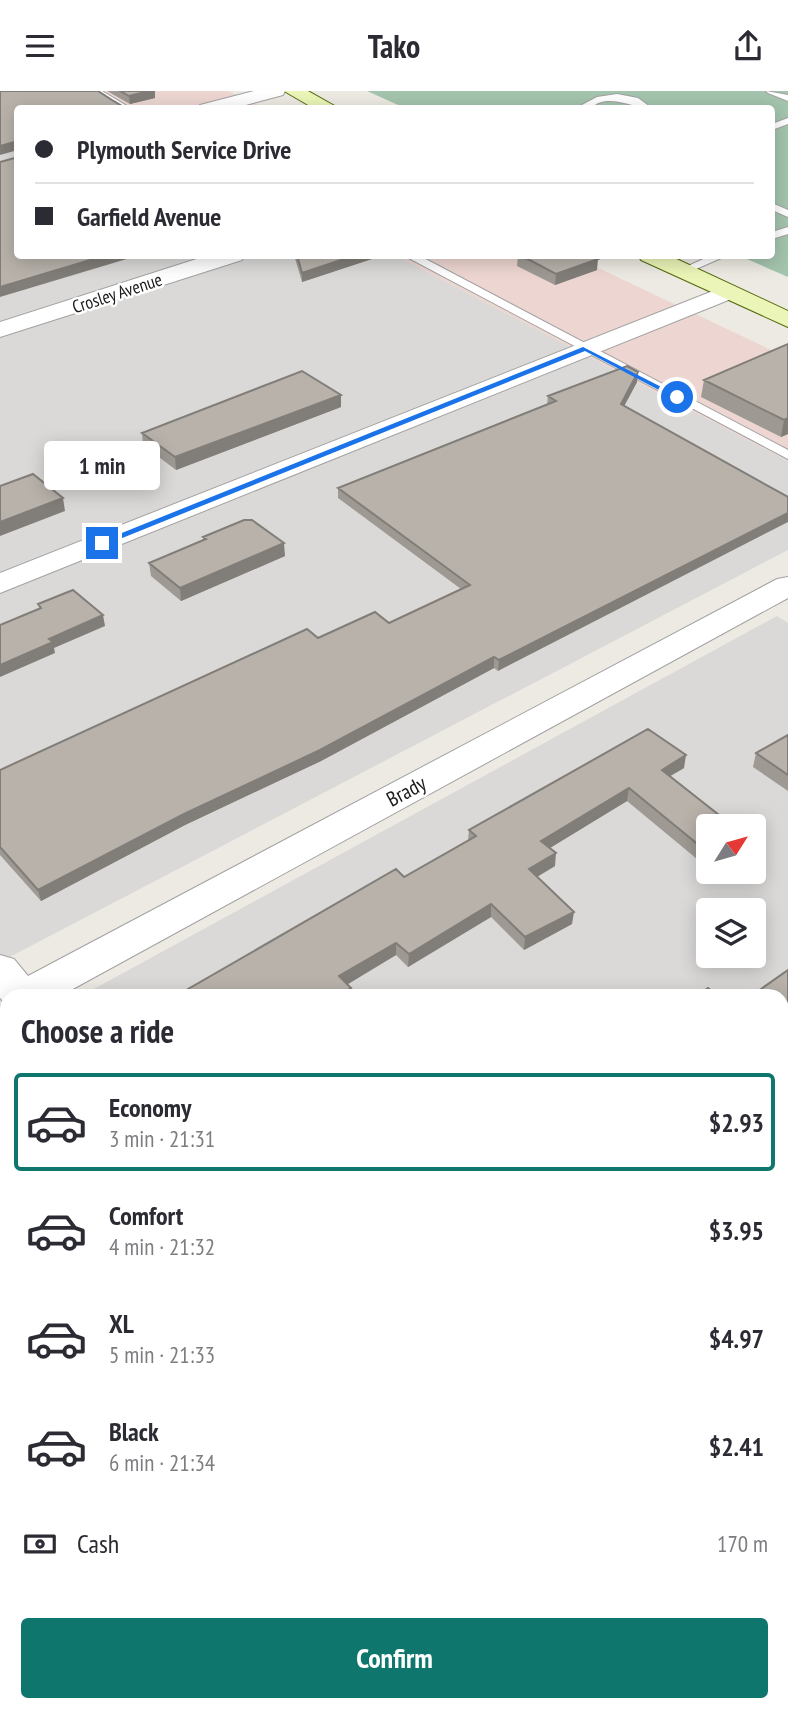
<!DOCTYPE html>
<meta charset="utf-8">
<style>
body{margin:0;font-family:"PT Sans Narrow",sans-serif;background:#f2f2f3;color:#2b2b33;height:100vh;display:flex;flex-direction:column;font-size:26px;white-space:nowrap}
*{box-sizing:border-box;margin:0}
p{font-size:23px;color:#7c7c81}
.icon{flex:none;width:38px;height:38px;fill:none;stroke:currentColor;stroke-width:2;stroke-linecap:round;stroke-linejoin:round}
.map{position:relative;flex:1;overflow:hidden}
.panel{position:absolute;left:0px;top:898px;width:789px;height:723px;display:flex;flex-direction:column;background:#fff;border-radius:21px 21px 0 0;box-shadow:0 4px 18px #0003}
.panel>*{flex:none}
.hud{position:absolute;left:14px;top:14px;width:761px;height:154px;border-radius:7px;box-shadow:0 4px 18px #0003;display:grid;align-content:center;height:154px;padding:0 21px;background:#fff}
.needle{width:46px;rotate:53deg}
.buttons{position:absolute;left:696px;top:723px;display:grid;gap:14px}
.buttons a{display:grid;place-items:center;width:70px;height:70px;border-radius:7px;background:#fff;box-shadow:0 4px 18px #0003;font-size:35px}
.end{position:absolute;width:32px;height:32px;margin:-16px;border:9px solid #1a73e8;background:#fff;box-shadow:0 0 0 4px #fff}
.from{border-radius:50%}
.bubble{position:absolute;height:49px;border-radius:7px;background:#fff;box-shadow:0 4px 18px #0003;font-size:23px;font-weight:700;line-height:49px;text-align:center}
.hud b{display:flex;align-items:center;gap:24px;height:66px;font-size:26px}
.hud b+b{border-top:2px solid #e1e1e2}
.hud i{width:18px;height:18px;background:#2b2b33}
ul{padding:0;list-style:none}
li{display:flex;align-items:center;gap:21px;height:98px;margin:0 14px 10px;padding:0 7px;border:4px solid transparent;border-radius:7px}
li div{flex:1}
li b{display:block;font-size:26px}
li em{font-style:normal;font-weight:700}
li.current{border-color:#0f766e}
li>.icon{width:63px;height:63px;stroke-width:1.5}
h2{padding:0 21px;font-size:32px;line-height:84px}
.pay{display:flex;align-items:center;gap:18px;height:77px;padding:0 21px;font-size:26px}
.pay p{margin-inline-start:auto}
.button{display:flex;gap:14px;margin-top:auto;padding:14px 21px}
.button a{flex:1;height:80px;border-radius:7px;background:#0f766e;color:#fff;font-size:28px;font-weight:700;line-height:80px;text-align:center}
header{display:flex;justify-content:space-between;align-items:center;height:91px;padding:0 21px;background:#fff;font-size:32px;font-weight:700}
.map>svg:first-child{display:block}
.residential{fill:#dad9d8;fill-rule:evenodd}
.commercial{fill:#edd6d1}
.cemetery{fill:#a4c4ad}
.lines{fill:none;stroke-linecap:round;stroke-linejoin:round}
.lane-casing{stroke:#a2a2a2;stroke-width:2}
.street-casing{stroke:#a2a2a2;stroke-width:2}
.secondary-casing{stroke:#546a0b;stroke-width:2}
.lane{fill:#fff;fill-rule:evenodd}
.street{fill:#fff;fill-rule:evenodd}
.secondary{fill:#eaf5b7;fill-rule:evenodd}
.wall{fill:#9e9993}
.shaded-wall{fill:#817d78}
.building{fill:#b8b2ab;stroke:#817d78;stroke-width:2}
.route{fill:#1a73e8}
.labels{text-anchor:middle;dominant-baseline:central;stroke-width:5;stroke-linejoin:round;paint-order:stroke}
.far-street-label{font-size:18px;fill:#1b1b1b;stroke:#fff}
.street-label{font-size:21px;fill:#1b1b1b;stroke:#fff}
</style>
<header><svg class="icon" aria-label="menu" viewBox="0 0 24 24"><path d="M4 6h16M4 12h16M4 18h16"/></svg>Tako<svg class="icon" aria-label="share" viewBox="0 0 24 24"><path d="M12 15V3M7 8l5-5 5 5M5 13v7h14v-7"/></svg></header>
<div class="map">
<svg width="788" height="1620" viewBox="0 0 788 1620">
<rect width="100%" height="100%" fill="#eceae2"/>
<path class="residential" d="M0,0L18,18V164L397,165L788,370V459L0,871Z
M777,525L788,532V1620H0V949L7,945V1614H782V905H81ZM709,735H754V780H709ZM709,819H754V864H709Z"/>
<path class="commercial" d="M85,0H228L265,17H118Z
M397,165H573L788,267V370Z"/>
<path class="cemetery" d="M367,0H788V186L740,165L772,164V18H407Z"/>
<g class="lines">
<g class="lane-casing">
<path id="lane" d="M90,0H102L132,18H120Z
M766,0L788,4V10L768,2Z
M617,3L638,7L653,18C636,18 604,0 591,18L580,15L597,6Z
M788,27V33L772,39V33Z
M772,112L788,119V126L772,119Z
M788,136V143L772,148V141Z
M403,164H418L788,359V368Z
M712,164H728L687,182L677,180Z"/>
</g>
<g class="street-casing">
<path id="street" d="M254,0H285L283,4L231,18H198L200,14Z
M209,164H245L242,169L0,246V231Z
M728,194L736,196L740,201L736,206L0,502V482Z
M788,486V507L60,905H7V915L0,907V864L14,868L28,885L777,488Z
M788,1097V1140L782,1142V1099Z
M580,1614H642L644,1620H582Z"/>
</g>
<g class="secondary-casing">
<path id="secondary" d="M284,0H308L340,18H315Z
M638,164H668L788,220V236L641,169Z"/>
</g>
<use href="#lane" class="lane"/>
<use href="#street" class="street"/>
<use href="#secondary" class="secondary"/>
</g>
<path class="wall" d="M107,0H155V7L130,13Z
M294,164H384L302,191Z
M518,164H591L597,179L555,194L517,175Z
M788,253V343L781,346L701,306L704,289Z
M638,281L637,291L624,315L498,580L494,577L321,670L185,734L41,810L0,764V679L318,547L389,532L461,498L338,407V397L547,314L548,305Z
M341,316L176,379L143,354L142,342Z
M203,446L285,465L181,510L151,485L149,472L203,450Z
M788,644V700L753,676L756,662Z
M684,677L670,685L709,735V761L697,768L627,710L550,757L555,775L537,786L572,833L524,859L491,826L408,876L396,864L347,893L351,897V905H176L404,786L468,749L469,739Z
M0,1025L7,1035V1122L0,1111Z
M788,1229V1261L782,1256V1234Z
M782,1440L788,1446V1575L782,1568Z
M296,1614H416L421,1620H301Z"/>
<path class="shaded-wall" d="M149,0H155V7L130,13L129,5Z
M18,50V59L0,64V55Z
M107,164H140L0,206V196Z
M356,164H384L302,191V182Z
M598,168L597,179L555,194L556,183Z
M638,281L637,291L620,323L621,313Z
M341,304V316L176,379L175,366Z
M788,327V343L781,346L784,329Z
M63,407L65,420L0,445V431Z
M788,422V431L498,580L499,569Z
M284,452L285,465L181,510L180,497Z
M103,524L105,535L54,557L55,562L0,586V574L49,548Z
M494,566V577L321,670L185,734L41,810L38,799L184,723Z
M686,664L684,677L660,691L662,679Z
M629,697L627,710L540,763L541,750Z
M709,750V761L697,768L700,755Z
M556,762L555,775L528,791L529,778Z
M491,813V826L408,876L409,863Z
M574,821L572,833L524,859L525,846Z
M396,852V864L340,898L339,885Z
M351,897V905H338Z
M788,949V959L784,962L782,967V953Z
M7,1583V1596L0,1602V1588Z
M278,1614H290L283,1620H271Z"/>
<path class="building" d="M0,0H98L112,9L127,18H18V50L0,55Z
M120,0H149L129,5Z
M18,66V164H107L0,196V71Z
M297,164H356L302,182Z
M520,164H591L598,168L556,183Z
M788,253V327L784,329L704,289Z
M627,275L638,281L621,313L788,406V422L499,569L494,566L320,659L184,723L38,799L0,756V679L307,538L318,547L375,521L389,532L470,494L338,397L556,310L548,305Z
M302,280L341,304L175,366L142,342Z
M33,383L63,407L0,431V395Z
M244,429H252L284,452L180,497L149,472L206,448L203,446Z
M73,499L103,524L49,548L53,551L0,574V534L41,517L38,513Z
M648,638L686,664L662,679L733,735H709V750L700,755L629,697L541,750L556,762L529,778L574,821L525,846L491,813L409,863L396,852L339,885L351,897L338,905H176L396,778L404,786L476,745L469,739Z
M788,644V684L756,662Z
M788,879V949L782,953V905H751Z
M708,897L717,905H697Z
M0,1025L7,1035V1117L0,1106Z
M788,1229V1253L782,1247V1234Z
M782,1440L788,1446V1559L782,1553Z
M5,1508L7,1512V1583L0,1588V1511Z
M211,1614H278L271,1620H203Z
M301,1614H416L421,1620H305Z"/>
<path class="route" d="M583,256L681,306L674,307L585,260L105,454L97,452Z"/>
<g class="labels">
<g class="far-street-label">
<text transform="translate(117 202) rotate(-18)">Crosley Avenue</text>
</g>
<g class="street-label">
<text transform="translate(406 700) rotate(-28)">Brady</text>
</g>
</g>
</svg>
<div class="buttons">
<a><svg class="needle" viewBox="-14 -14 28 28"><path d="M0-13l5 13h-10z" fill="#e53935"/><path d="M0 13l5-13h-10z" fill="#7c7c81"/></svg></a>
<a><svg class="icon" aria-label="layers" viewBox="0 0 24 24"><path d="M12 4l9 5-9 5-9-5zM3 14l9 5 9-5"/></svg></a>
</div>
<i class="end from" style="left:677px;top:306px"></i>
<i class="end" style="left:102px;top:452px"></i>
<div class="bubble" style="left:44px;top:350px;width:116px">1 min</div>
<div class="hud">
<b><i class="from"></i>Plymouth Service Drive</b>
<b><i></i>Garfield Avenue</b>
</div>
<section class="panel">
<h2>Choose a ride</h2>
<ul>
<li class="current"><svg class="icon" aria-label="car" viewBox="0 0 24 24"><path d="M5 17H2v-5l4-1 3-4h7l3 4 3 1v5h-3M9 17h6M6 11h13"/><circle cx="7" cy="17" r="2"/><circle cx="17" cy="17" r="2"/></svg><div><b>Economy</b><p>3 min · 21:31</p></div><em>$2.93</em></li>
<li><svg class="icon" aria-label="car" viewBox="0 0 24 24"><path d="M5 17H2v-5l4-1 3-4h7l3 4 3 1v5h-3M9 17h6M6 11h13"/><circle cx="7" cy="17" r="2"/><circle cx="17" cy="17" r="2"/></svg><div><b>Comfort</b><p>4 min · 21:32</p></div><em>$3.95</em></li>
<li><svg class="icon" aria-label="car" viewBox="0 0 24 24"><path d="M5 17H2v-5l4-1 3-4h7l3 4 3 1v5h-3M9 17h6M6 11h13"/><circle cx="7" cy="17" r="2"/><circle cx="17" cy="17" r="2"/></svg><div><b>XL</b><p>5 min · 21:33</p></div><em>$4.97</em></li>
<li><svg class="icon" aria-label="car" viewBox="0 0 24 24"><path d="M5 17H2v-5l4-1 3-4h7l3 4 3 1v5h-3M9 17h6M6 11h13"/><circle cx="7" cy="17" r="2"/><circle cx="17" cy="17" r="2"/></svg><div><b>Black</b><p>6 min · 21:34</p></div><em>$2.41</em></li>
</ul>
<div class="pay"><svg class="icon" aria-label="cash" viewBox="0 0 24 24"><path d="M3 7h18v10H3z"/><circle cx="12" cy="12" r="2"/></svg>Cash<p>170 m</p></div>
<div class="button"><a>Confirm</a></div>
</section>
</div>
